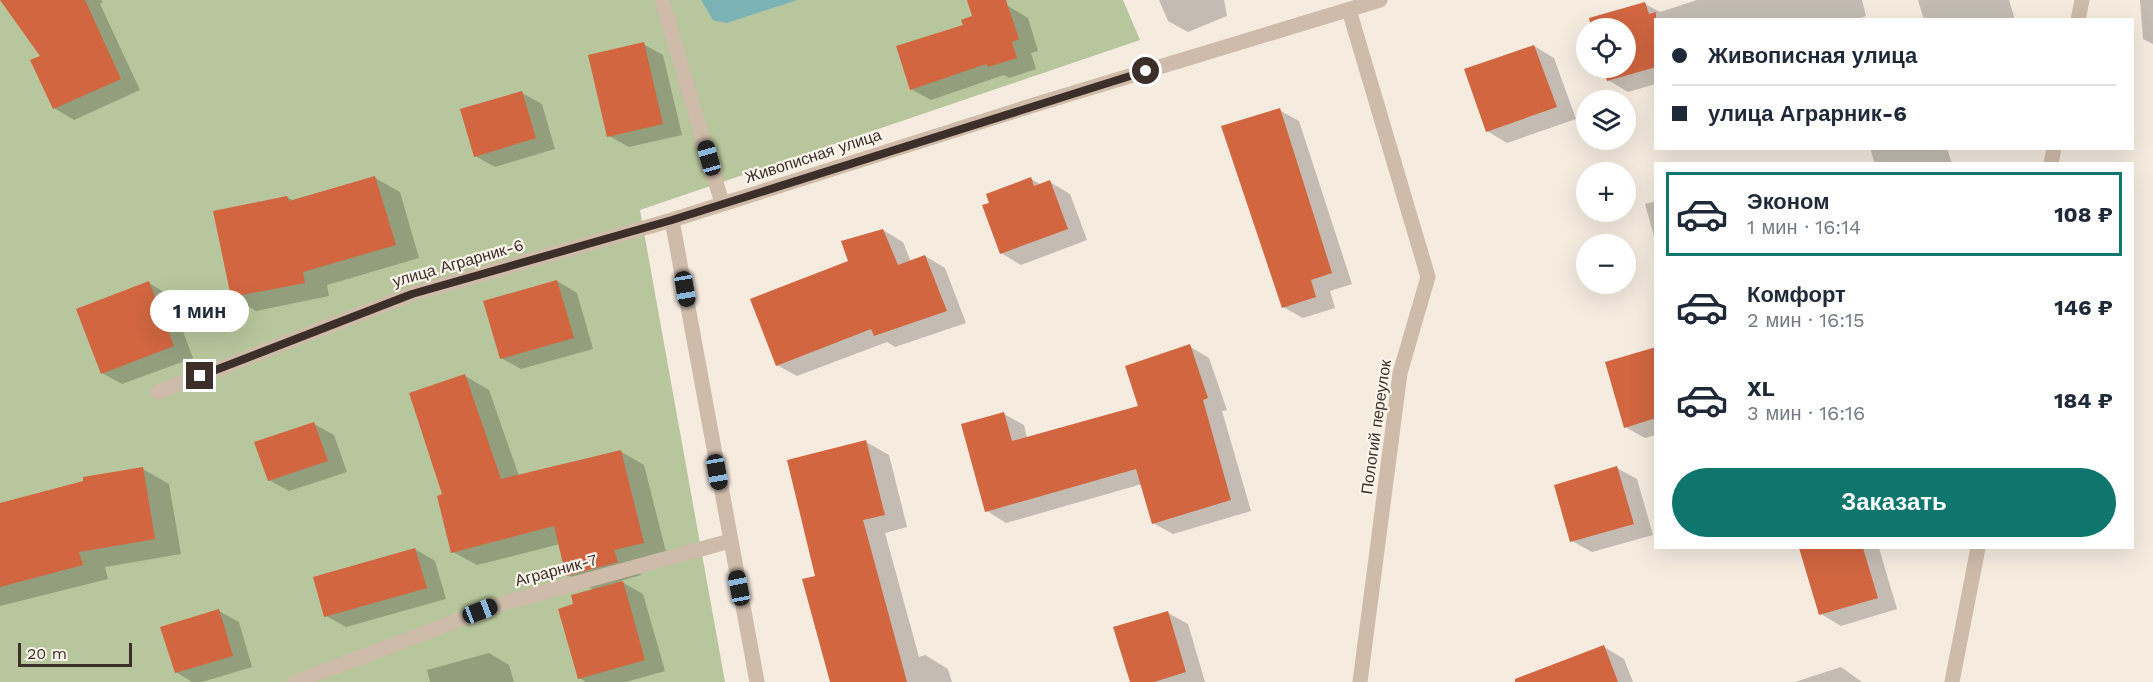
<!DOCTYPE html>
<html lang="ru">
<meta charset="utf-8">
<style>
body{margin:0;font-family:"Work Sans",sans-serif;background:#f6f6f7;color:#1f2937;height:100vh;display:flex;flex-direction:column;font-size:22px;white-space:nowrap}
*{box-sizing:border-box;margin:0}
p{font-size:20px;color:#747a83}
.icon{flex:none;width:33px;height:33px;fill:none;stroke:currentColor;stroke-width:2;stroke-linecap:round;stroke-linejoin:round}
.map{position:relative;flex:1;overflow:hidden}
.side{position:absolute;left:1654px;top:162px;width:480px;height:387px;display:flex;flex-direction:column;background:#fff;border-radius:0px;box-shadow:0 6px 24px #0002}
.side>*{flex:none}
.guide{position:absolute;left:1654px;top:18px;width:480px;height:132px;border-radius:0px;box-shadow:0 6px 24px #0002;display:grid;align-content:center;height:132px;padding:0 18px;background:#fff}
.fabs{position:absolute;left:1576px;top:18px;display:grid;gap:12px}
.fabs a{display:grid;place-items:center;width:60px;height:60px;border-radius:50%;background:#fff;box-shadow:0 6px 24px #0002;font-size:30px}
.scale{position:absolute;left:18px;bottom:15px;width:114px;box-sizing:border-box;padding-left:6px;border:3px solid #3c2f2a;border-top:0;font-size:16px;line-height:21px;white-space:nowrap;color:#3c2f2a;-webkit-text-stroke:4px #fcf5ec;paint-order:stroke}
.end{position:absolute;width:27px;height:27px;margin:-14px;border:8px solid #3c2f2a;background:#fff;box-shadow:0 0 0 3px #fff}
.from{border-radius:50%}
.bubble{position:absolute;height:42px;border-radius:21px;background:#fff;box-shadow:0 6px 24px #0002;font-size:20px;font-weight:700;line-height:42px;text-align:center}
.car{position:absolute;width:18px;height:36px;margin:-18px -9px;border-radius:8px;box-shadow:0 0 4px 2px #0007;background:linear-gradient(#222 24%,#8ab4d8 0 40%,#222 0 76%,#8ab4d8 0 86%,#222 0)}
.guide b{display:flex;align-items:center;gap:21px;height:57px;font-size:22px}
.guide b+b{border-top:2px solid #e0e1e3}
.guide i{width:15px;height:15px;background:#1f2937}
ul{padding:10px 0 0;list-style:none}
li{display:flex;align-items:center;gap:18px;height:84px;margin:0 12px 9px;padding:0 6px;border:3px solid transparent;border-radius:0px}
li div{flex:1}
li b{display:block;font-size:22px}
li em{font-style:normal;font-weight:700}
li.on{border-color:#0f766e}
li>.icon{width:54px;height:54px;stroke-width:1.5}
.action{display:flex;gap:12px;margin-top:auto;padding:12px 18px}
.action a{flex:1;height:69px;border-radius:36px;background:#0f766e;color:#fff;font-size:24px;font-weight:700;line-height:69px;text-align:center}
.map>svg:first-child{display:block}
.green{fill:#b8c69d}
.water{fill:#7bb2b6}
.shadow{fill:#0003}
.building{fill:#d16641}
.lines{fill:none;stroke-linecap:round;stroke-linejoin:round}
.minor{stroke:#cfbba9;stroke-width:15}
.route{stroke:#3c2f2a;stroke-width:8}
.labels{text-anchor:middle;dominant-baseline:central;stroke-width:4.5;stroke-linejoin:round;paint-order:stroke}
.street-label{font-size:16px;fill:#3c2f2a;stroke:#fcf5ec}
</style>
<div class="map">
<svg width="2153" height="682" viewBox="0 0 2153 682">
<rect width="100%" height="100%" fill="#f5ebdf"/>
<path class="green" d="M0,0H1123L1140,40L640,210L725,682H0Z"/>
<path class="water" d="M701,0H797L727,23L713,20Z"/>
<path class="shadow" d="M1,0H101L103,2L100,4L140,90L74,120L54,108L42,56Z
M1159,0H1224L1227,16L1188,32L1168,21Z
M1697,0H1862L1866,16L1855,20H1656V84L1628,92L1608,80L1605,68H1626V28H1593L1590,19L1645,4L1660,12Z
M1918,0H2009L2015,20H1924Z
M2140,0H2153V44L2143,39Z
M1008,6L1028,18L1038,51L1031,53L1036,69L1009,78L1004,75L931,100L911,89L965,26Z
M643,44L663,55L682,135L629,147L609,136Z
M1534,46L1554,58L1576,119L1507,143L1487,131Z
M522,93L542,104L555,149L495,167L475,156Z
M1279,110L1299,121L1352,284L1330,291L1335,308L1303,318L1283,307Z
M1870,148H1947L1952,164H1875Z
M375,178L400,192L419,258L327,285L329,296L256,311L232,296L287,197L294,201Z
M1031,179L1042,185L1050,182L1070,194L1087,240L1021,265L1001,253Z
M1656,201V243L1645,204Z
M883,230L903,242L911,262L925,256L945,268L966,323L895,347L887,342L797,376L777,365L850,262Z
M557,281L577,293L593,349L521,369L501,358Z
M149,283L169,295L193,358L122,384L102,373Z
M1189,346L1209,358L1227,410L1222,411L1251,511L1173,534L1153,523L1142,484L1006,523L987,511L1004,414L1024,425L1027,438L1140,407Z
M1656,348V435L1645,438L1625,427Z
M465,376L489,390L519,476L620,451L644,465L667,556L637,564L641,575L620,581L643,594L665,671L626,682H586L579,678L594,590L568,575L560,544L477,565L453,552L444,495Z
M314,424L334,435L347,472L289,491L269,480Z
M866,442L889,455L907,527L885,533L919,657L925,655L948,669L952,682H832L817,577Z
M1617,468L1637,479L1653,535L1592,552L1572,541Z
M143,469L169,484L181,554L105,567L108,579L0,606V505Z
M1801,548H1879L1897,609L1841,626L1821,614Z
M415,549L435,561L446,599L346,627L326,616Z
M219,611L239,622L252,667L202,682H192L176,672Z
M1168,613L1188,624L1205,682H1131Z
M1604,647L1624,659L1633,682H1557Z
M489,653L509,665L514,682H430L427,670Z
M1841,667L1862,682H1795Z"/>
<path class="building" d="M0,0H85L121,79L53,109L30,60L40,56Z
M967,0H1006L1019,39L1012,42L1017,58L988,67L986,64L910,90L896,46L963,25L961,20L972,16Z
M1645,2L1649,14L1656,12V67L1607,81L1603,68H1626V28H1591L1589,18Z
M644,42L663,124L607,137L588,55Z
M1534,45L1557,107L1486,132L1464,69Z
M522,91L536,138L474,157L460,109Z
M1280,108L1332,273L1311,280L1316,297L1282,308L1221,126Z
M375,176L396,245L303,272L305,283L231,297L213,211L287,196L289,201Z
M1031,177L1034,186L1050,180L1068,229L1000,254L982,205L989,203L986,194Z
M883,229L898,265L925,255L947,311L874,336L871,329L776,366L750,299L848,261L841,241Z
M557,280L574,338L500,359L483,301Z
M149,281L174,346L101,374L76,309Z
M1190,344L1208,398L1203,400L1231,500L1152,524L1136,469L985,512L961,424L1004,412L1012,441L1138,406L1125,366Z
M1656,347V418L1624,428L1605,362Z
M465,374L501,479L621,450L644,543L614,550L618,562L566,576L554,526L451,553L437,496L442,494L409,393Z
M314,422L328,461L268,481L254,442Z
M866,440L885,515L863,520L907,682H830L802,579L815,576L787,460Z
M1617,466L1634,524L1570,542L1554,485Z
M143,467L155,539L79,552L83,565L0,587V503L83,481V477Z
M415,548L427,588L324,617L313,577Z
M1799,548H1863L1878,598L1819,615Z
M623,581L645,660L578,679L558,609L573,604L571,595Z
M219,609L233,656L175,673L160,627Z
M1168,611L1186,672L1154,682H1130L1113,627Z
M1604,645L1618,682H1515V679Z"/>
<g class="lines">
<path class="minor" d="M662,0L722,203
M1349,10L1428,277L1400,373L1360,682
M2078,20L2082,0
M2051,164L2054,148
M158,392L412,294L672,220
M295,682L501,604L730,541
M757,682L672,220L1034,105L1380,0
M1952,682L1978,548"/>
</g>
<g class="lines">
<path class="route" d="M200,376L412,294L672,220L1146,71"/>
</g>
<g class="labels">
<g class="street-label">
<text transform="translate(813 156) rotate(-18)">Живописная улица</text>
<text transform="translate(458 263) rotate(-16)">улица Аграрник-6</text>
<text transform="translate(1376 427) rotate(-82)">Пологий переулок</text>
<text transform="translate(556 570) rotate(-15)">Аграрник-7</text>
</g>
</g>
</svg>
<div class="fabs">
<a><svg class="icon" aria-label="locate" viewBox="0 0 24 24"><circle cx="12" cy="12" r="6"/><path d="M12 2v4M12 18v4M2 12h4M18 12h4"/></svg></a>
<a><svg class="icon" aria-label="layers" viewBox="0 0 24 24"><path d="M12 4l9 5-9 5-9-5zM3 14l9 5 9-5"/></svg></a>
<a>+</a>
<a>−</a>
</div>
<div class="scale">20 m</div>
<i class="end from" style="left:1146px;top:71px"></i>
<i class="end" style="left:200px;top:376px"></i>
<div class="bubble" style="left:150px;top:290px;width:99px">1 мин</div>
<i class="car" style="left:709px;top:158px;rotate:344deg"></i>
<i class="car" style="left:685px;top:289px;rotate:170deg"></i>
<i class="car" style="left:717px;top:472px;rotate:170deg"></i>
<i class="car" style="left:739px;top:588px;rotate:349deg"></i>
<i class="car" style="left:480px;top:611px;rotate:69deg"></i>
<div class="guide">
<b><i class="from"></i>Живописная улица</b>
<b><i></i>улица Аграрник-6</b>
</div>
<section class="side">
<ul>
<li class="on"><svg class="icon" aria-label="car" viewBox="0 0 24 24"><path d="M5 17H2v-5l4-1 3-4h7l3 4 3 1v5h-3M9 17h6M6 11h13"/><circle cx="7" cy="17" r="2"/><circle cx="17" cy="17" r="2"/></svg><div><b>Эконом</b><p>1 мин · 16:14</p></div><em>108 ₽</em></li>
<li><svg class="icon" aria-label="car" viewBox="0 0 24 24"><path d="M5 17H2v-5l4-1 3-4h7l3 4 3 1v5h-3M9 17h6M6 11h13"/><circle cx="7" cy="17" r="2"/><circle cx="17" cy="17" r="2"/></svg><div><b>Комфорт</b><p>2 мин · 16:15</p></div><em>146 ₽</em></li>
<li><svg class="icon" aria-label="car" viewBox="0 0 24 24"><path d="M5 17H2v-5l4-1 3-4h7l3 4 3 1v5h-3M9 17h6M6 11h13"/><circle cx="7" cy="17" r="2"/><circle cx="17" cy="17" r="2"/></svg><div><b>XL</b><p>3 мин · 16:16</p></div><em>184 ₽</em></li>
</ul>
<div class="action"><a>Заказать</a></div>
</section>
</div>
